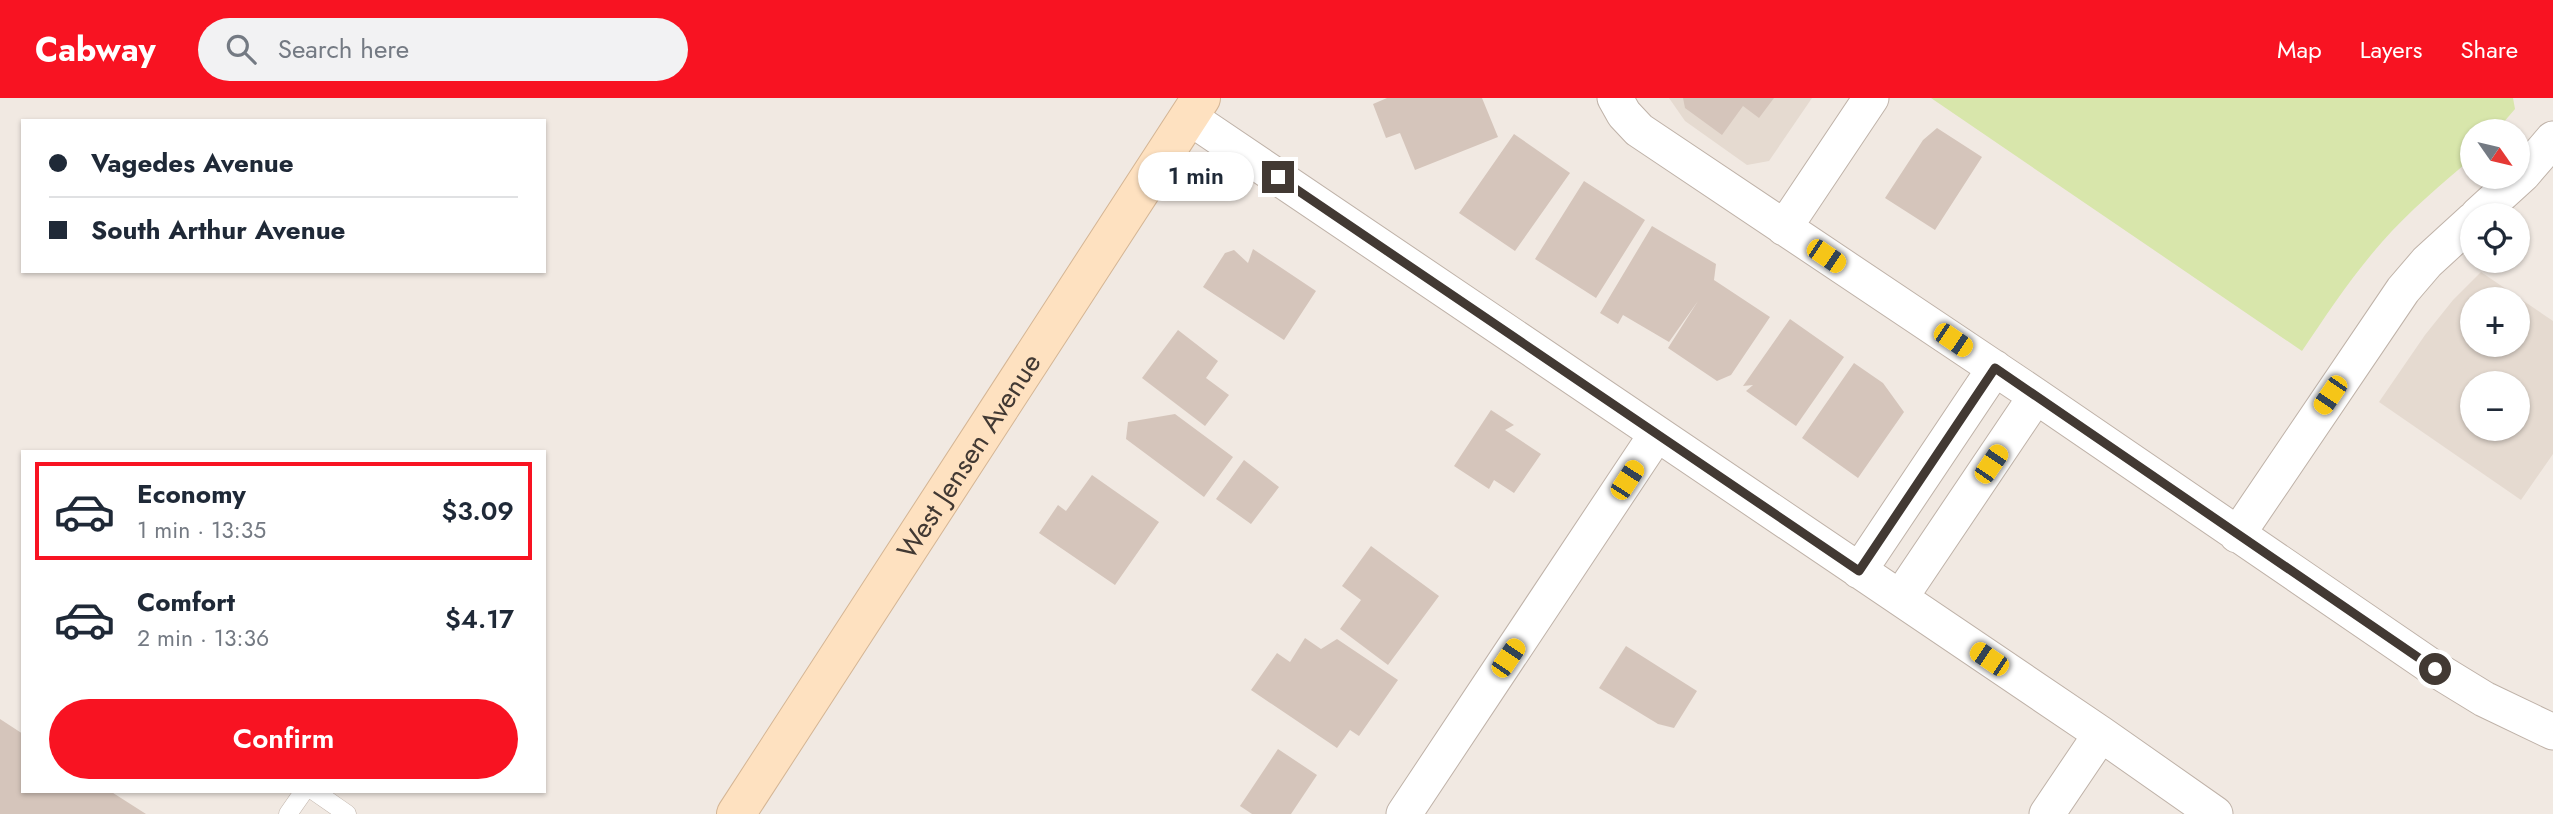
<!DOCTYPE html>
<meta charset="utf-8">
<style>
body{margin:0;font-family:Jost,sans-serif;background:#f2f2f3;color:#1f2937;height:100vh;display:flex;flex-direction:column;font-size:26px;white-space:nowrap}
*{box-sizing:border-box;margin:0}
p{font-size:23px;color:#747a83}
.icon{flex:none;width:38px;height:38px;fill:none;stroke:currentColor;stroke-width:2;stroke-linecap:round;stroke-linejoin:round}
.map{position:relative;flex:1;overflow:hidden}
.side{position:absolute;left:21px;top:352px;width:525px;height:343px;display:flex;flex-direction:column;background:#fff;border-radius:0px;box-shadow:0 2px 5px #0004}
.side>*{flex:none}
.hud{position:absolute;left:21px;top:21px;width:525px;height:154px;border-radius:0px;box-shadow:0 2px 5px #0004;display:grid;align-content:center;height:154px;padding:0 28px;background:#fff}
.needle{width:46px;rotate:124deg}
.buttons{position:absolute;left:2460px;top:21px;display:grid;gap:14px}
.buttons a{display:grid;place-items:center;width:70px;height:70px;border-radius:50%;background:#fff;box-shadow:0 2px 5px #0004;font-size:35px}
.end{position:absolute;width:32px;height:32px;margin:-16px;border:9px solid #423933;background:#fff;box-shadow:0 0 0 4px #fff}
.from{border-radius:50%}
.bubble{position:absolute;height:49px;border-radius:24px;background:#fff;box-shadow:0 2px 5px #0004;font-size:23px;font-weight:600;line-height:49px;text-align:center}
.car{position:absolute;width:21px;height:42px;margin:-21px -10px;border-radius:9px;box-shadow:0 0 5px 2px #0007;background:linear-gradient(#f5c518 24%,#345 0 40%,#f5c518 0 76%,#345 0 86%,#f5c518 0)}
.hud b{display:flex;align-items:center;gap:24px;height:66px;font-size:26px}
.hud b+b{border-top:2px solid #e0e1e3}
.hud i{width:18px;height:18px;background:#1f2937}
ul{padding:12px 0 0;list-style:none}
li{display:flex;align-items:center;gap:21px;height:98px;margin:0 14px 10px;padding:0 14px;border:4px solid transparent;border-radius:0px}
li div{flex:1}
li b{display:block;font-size:26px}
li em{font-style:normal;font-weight:600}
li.active{border-color:#f81322}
li>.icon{width:63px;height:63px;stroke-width:1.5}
.primary-button{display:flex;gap:14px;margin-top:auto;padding:14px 28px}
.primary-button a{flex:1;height:80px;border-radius:42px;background:#f81322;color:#fff;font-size:28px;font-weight:600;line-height:80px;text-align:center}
header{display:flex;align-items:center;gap:42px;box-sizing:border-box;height:98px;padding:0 35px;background:#f81322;color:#fff}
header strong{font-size:33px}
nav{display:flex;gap:38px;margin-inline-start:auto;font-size:24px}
.search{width:490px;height:63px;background:#f2f2f3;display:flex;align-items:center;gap:18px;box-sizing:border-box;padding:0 24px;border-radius:38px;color:#747a83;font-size:26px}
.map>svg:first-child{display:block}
.residential{fill:#e5dad0;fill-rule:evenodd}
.green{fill:#d8e6ab}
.building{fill:#d5c5bb}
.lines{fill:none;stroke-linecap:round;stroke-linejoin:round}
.lane-casing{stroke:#bfb2a8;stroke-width:19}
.street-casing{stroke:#bfb2a8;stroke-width:37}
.secondary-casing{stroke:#d4b594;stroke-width:40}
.lane{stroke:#fff;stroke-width:18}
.street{stroke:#fff;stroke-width:35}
.secondary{stroke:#fee1c0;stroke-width:38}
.route{stroke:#423933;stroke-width:9}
.labels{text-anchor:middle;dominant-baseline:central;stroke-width:6;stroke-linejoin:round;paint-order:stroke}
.street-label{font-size:28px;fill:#423933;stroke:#fff}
</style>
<header>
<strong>Cabway</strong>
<div class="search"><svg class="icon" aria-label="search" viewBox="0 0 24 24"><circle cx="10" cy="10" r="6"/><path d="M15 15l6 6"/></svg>Search here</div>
<nav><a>Map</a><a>Layers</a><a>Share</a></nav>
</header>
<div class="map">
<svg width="2553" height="716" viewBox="0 0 2553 716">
<rect width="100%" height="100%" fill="#f1e9e2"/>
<path class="residential" d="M1669,0H1812L1769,63L1747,67L1685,23Z
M2481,174L2553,223V356L2521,402L2379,304L2425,237L2453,202ZM2473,201H2518V247H2473ZM2473,285H2518V331H2473Z"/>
<path class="green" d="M1931,0H2513L2515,11L2496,33H2473V59C2442,86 2409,113 2382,144C2352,178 2327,216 2302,253Z"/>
<path class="building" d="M1387,0H1482L1498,39L1415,72L1400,35L1386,40L1373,6Z
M1683,0H1774L1759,20L1743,8L1722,37L1685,10Z
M1937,30L1982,59L1935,132L1885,100L1923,42Z
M1514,36L1570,75L1515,153L1459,115Z
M1584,83L1645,122L1596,200L1535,161Z
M1652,128L1716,166L1714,182L1770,219L1731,277L1717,283L1668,250L1698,203L1669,244L1623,217L1618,226L1600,215Z
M1253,151L1316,193L1284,242L1203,189L1225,155L1234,152L1248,165Z
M1790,221L1844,259L1796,328L1746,293L1753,287L1743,288Z
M1178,232L1218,263L1206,280L1229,297L1205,328L1142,280Z
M1854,265L1883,285L1904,314L1858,380L1802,340Z
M1491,312L1514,327L1505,332L1541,356L1514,395L1494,382L1489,391L1454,368Z
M1175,316L1233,359L1204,399L1126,341L1128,324Z
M1244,362L1279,389L1251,426L1216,401Z
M1092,377L1159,424L1115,487L1039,435L1058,407L1066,413Z
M1371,448L1439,498L1388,567L1340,531L1361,502L1342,488Z
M1305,540L1321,551L1337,541L1398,582L1359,638L1350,632L1337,650L1251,592L1277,555L1290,564Z
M1626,548L1697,593L1674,630L1658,626L1599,590Z
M0,621L23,636V693H110L146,716H0Z
M1278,651L1317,677L1291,716H1252L1240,708Z"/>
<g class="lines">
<g class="lane-casing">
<path id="lane" d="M314,693L347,716
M288,716L304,693"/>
</g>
<g class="street-casing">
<path id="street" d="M1615,0L1624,16L1639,32L2036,298L2435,571L2484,601L2553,634
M1189,19L2101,636L2215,716
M2478,117L2523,76L2553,41
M1784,130L1871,0
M2237,437L2403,192L2427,164L2473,122
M1859,473L1995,270
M1900,500L2036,298
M1404,716L1656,337
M2047,716L2101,636"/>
</g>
<g class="secondary-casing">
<g id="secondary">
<path id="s1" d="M736,716L1201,0"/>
</g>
</g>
<use href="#lane" class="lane"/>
<use href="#street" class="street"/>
<use href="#secondary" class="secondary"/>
</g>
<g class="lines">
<path class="route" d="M1278,79L1859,473L1995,270L2435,571"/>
</g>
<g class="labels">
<g class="street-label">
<text stroke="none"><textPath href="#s1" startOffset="427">West Jensen Avenue</textPath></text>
</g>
</g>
</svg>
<div class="buttons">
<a><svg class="needle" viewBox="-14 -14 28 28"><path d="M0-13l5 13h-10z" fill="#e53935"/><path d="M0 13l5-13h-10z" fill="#747a83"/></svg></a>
<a><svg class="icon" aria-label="locate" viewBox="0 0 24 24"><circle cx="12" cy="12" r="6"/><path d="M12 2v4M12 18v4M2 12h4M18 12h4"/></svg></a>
<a>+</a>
<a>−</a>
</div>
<i class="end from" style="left:2435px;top:571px"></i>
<i class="end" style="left:1278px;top:79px"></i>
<div class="bubble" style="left:1138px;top:54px;width:116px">1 min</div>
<i class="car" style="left:1826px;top:158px;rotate:124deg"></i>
<i class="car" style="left:1953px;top:242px;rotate:124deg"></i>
<i class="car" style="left:2330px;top:297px;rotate:214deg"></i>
<i class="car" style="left:1991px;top:366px;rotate:34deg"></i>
<i class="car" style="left:1627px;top:382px;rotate:33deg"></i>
<i class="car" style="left:1508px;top:560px;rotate:34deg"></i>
<i class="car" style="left:1989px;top:561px;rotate:304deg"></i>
<div class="hud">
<b><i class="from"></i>Vagedes Avenue</b>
<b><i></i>South Arthur Avenue</b>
</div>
<section class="side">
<ul>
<li class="active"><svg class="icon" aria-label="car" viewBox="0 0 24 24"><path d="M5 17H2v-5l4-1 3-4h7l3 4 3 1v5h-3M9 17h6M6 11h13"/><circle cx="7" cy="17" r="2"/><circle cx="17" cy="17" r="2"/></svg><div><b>Economy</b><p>1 min · 13:35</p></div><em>$3.09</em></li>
<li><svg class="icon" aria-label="car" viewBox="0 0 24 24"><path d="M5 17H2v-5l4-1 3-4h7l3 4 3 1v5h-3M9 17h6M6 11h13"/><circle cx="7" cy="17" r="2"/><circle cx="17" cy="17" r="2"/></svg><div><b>Comfort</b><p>2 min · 13:36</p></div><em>$4.17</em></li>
</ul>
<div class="primary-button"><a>Confirm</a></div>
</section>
</div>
